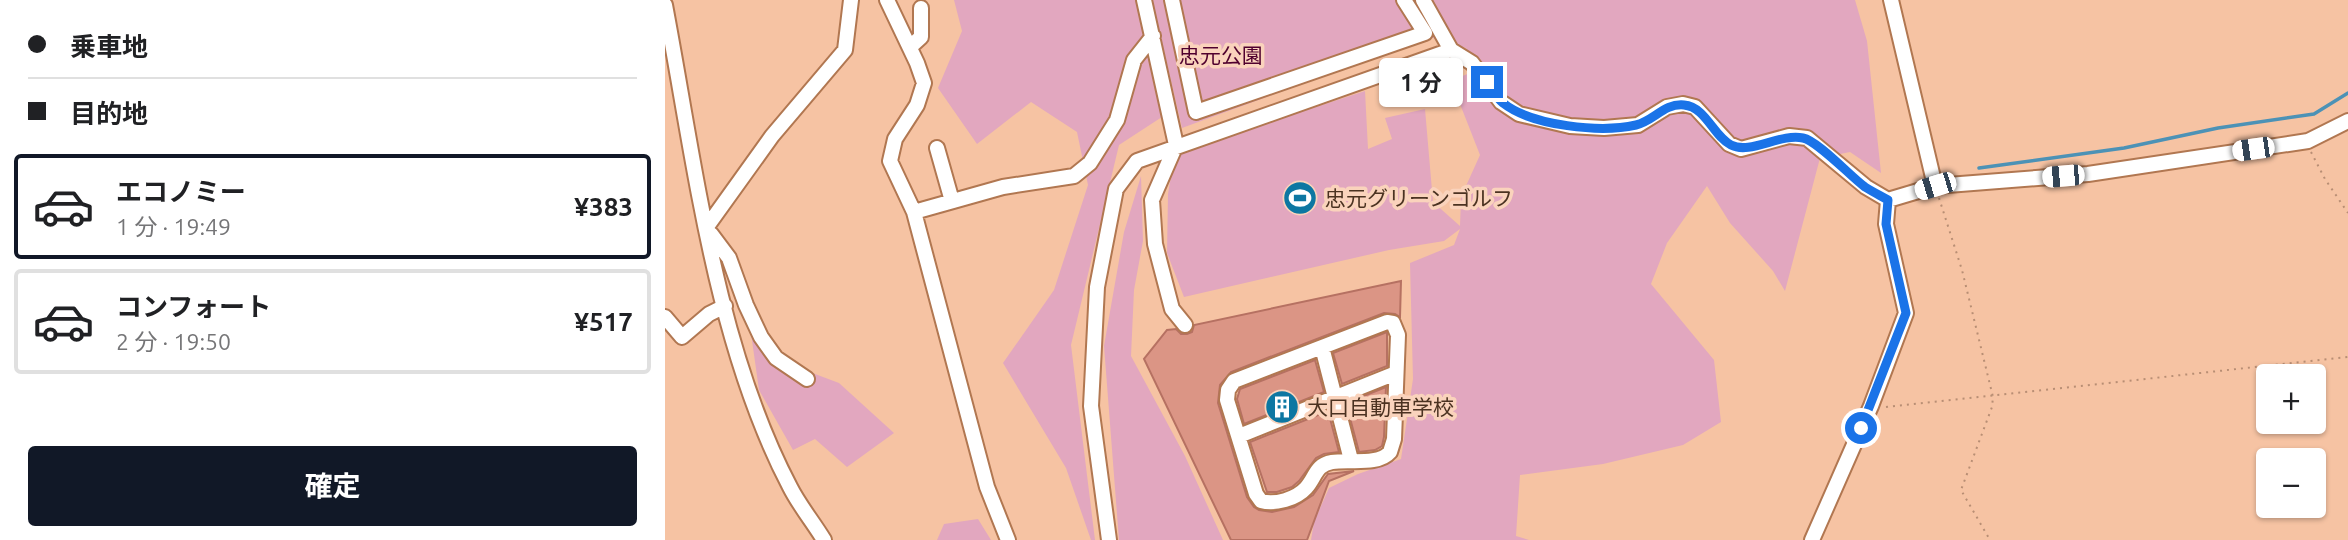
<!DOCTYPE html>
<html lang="ja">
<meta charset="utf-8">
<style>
body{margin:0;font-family:Ubuntu,"Noto Sans JP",sans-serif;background:#f6f6f6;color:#202124;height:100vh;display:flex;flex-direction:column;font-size:26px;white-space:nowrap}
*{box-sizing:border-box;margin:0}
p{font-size:23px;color:#757577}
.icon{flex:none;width:38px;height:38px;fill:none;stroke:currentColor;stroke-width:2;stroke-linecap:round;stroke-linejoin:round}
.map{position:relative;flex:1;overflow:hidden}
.drawer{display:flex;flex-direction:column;background:#fff;width:665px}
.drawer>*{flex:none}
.hud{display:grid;align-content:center;height:154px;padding:0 28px;background:#fff}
.controls{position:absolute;left:1591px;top:364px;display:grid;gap:14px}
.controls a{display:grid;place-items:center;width:70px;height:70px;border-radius:7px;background:#fff;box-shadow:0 2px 5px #0004;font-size:35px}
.end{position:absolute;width:32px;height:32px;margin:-16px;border:9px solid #1a73e8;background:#fff;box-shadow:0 0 0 4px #fff}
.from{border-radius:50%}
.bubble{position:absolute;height:49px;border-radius:7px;background:#fff;box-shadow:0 2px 5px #0004;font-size:23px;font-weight:700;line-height:49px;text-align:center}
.car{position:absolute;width:21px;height:42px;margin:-21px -10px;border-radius:9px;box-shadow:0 0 5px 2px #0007;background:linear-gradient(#fff 24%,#345 0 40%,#fff 0 76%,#345 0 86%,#fff 0)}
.hud b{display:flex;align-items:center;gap:24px;height:66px;font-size:26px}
.hud b+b{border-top:2px solid #e0e0e0}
.hud i{width:18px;height:18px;background:#202124}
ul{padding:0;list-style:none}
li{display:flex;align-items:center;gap:21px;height:105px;margin:0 14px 10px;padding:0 14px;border:4px solid #e0e0e0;border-radius:7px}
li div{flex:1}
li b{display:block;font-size:26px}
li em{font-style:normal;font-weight:700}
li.on{border-color:#111827}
li>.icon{width:63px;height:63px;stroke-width:1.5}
.primary-button{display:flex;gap:14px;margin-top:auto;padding:14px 28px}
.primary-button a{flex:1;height:80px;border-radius:7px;background:#111827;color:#fff;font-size:28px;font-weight:700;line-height:80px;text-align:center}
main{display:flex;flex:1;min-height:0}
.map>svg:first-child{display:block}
.green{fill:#e2a7bf}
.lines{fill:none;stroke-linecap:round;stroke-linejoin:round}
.stream{stroke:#4c92b6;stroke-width:3.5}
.building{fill:#db9585;stroke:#b67162;stroke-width:2}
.minor-casing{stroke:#b17751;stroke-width:18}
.path{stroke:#b88e74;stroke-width:2;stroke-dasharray:2 5;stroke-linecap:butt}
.minor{stroke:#fff;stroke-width:14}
.route{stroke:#1a73e8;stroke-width:9}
.labels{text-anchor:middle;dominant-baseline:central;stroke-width:7;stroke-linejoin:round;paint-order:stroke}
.park-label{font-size:21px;fill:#50002e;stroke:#fad3bc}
.poi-label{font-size:21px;fill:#4b3221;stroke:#fad3bc;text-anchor:start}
</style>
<main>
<section class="drawer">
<div class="hud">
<b><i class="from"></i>乗車地</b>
<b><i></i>目的地</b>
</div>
<ul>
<li class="on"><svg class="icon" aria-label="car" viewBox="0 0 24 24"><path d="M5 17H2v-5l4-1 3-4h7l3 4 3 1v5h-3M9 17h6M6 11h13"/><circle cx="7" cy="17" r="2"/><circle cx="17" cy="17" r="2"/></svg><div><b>エコノミー</b><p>1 分 · 19:49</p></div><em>¥383</em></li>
<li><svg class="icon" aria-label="car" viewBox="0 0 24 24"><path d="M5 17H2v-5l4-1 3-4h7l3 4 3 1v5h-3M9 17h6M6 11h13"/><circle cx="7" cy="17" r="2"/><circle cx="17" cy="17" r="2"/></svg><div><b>コンフォート</b><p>2 分 · 19:50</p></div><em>¥517</em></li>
</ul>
<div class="primary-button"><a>確定</a></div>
</section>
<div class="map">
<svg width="1683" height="540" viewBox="0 0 1683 540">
<rect width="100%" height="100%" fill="#f6c3a3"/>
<path class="green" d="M289,0H472L500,115L454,145L406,345L430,540H426L401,468L338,363L389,290L423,185L412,132L366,102L312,144L273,88L297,31Z
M487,0H1190L1202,41L1216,173L1185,152L1155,158L1120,291L1108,271L1065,223L1042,186L1002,243L986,284L1049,360L1056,422L1018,445L938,464L855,475L851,536L864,540H646L649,522L664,488L693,474L736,459L748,379L745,263L789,245L795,229L779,241L724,250L519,297L502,253L503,194L510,153L700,91L703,149L727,139L720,118L760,109L768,202L795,226L796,197L815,155L786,81L814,69L801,48L765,37L517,128Z
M476,176L478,241L469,290L466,356L520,456L558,540H454L439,346L459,232Z
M83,312L126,365L174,383L229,433L182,467L150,439L128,450L94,390Z
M313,519L326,540H272L279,524Z"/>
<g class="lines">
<path class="stream" d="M1314,168L1459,148L1553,128L1649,114L1683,93"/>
</g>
<path class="building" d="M736,281L735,317L730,314L719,313L566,372L555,385L553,403L582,497L589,507L594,510L607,512L629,507L648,495L663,474L689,471L664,481L642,540H566L479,359L502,330L511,329L516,334H522L527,332L529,325Z
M722,332V366L677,384L668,353Z
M650,360L659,392L579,424L572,399L575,389Z
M721,387L719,437L717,446L710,450L694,452L681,403Z
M663,411L674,452L659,454L651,458L634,481L627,487L612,492H602L585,442Z"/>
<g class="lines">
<g class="minor-casing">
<path id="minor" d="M222,0L252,63L259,83L252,105L230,139L225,161L249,212L322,487L343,540
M479,0L511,145L487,200L490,244L507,309L520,325
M507,0L531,112L760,33L739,0
M758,0L786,50L807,63L836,102L854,114L905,126L939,128L973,125L1002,107L1018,104L1030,107L1064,144L1076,149L1124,136L1142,138L1201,187L1223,200L1270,186L1423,174L1643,141L1683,121
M1226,0L1270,186
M0,5C30,163 50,344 125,487C134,505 148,522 159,540
M245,47L256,37V8
M272,148L287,201
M249,212L338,187L409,176L425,163L452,120L469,60L488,36
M41,228L107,136L180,50L186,0
M46,234L64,258L81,305L96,337L111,358L142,379
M0,317L17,337L44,314L60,306
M722,322L728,323L733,335L729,439L725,452C713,466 684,459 667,462C650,465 651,477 641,488C631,499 610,505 596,501L591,494L562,400L563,390L569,381Z
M657,347L686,460
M574,436L731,373
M444,540L426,406L432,287L451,189L472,161L786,50
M1147,540L1206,406L1241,313L1221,224L1223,200"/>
</g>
<path class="path" d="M1646,152L1660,179L1683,213
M1274,198L1297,270L1328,397L1327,407L1296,490L1325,540
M1221,407L1683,357"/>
<use href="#minor" class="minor"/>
</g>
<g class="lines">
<path class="route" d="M822,82C827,89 831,98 838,103C867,126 936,133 971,125C989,121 999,103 1019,105C1041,107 1048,136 1066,145C1085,155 1115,133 1138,138C1153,141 1186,177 1200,187C1208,192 1216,196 1223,200L1221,224L1241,313L1196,428"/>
</g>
<defs>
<g id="stadium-disc" transform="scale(1.75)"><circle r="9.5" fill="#0d77a2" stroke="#fad3bc"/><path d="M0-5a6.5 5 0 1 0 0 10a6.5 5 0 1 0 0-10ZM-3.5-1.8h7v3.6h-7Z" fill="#fff"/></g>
<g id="building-disc" transform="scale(1.75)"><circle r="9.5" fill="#0d77a2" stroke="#fad3bc"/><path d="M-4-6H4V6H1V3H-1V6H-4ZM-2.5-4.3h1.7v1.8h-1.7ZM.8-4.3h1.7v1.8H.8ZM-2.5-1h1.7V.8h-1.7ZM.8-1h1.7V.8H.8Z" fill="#fff"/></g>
</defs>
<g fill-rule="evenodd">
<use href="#stadium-disc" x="635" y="198"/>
<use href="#building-disc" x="617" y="407"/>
</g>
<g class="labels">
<g class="park-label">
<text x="556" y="55">忠元公園</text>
</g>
<g class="poi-label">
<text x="660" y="198">忠元グリーンゴルフ</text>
<text x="642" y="407">大口自動車学校</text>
</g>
</g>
</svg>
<div class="controls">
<a>+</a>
<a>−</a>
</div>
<i class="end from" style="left:1196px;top:428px"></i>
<i class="end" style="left:822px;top:82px"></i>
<div class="bubble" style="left:714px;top:58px;width:84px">1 分</div>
<i class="car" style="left:1588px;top:149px;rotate:262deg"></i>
<i class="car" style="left:1398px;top:176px;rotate:265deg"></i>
<i class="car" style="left:1270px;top:186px;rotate:253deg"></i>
</div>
</main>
